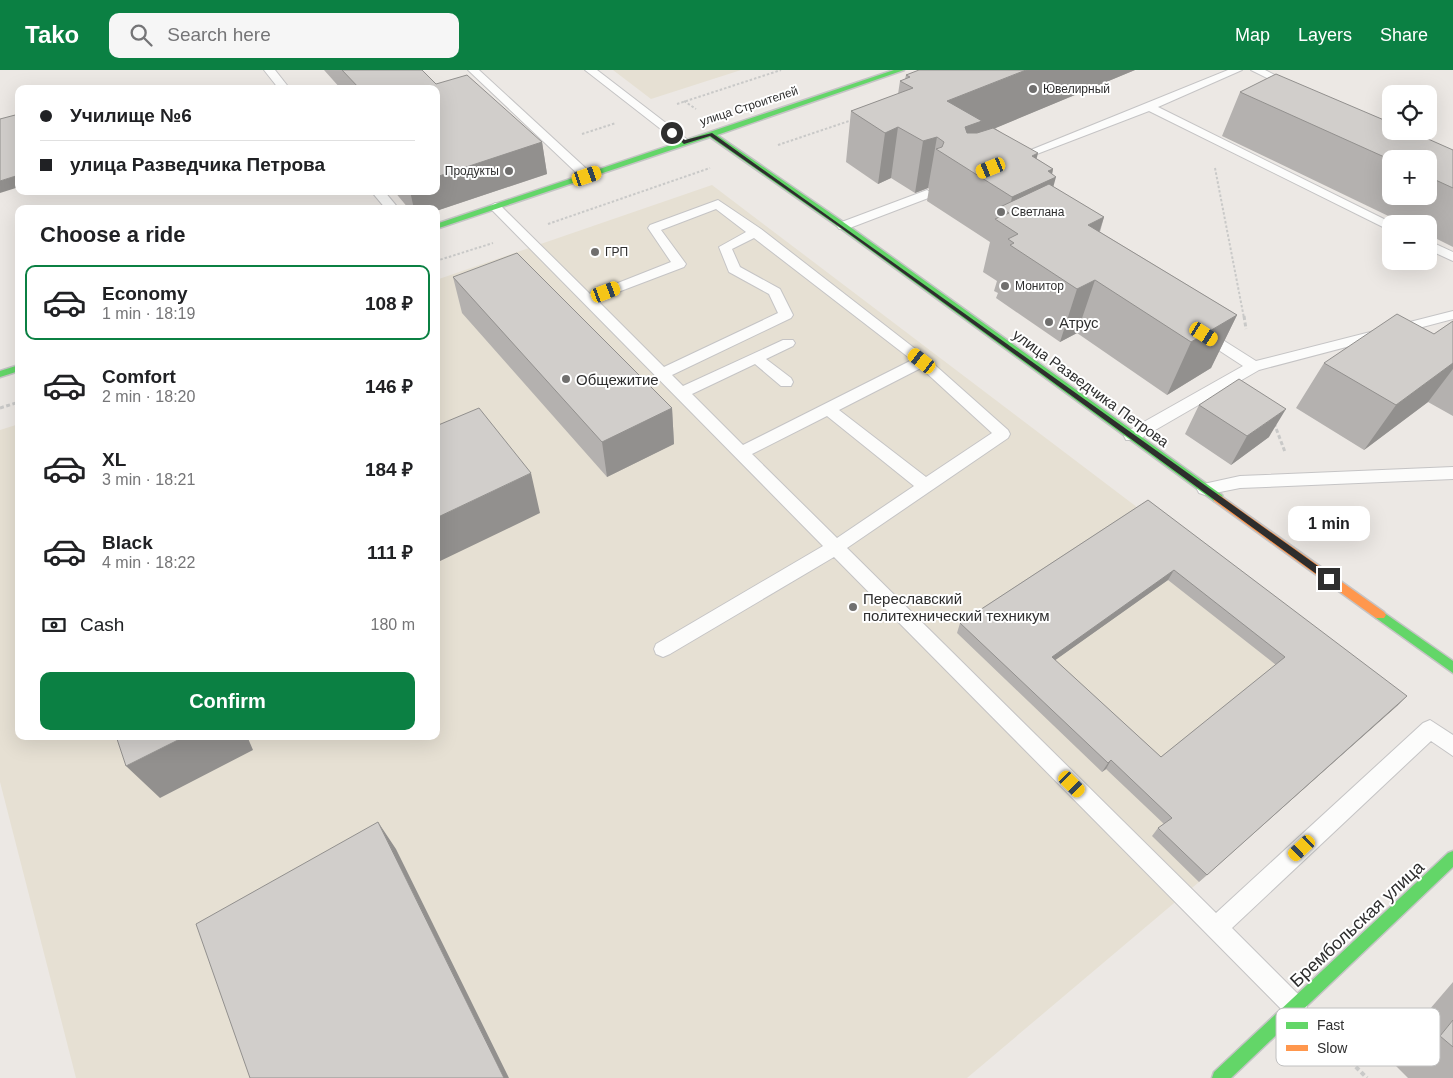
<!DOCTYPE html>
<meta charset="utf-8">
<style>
body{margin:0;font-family:Helvetica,sans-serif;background:#f6f6f6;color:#202124;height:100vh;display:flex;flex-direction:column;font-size:19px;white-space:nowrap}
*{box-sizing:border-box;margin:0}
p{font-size:16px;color:#757577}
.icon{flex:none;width:28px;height:28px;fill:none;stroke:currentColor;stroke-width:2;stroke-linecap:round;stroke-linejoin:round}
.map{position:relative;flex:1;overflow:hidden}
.panel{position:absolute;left:15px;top:135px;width:425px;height:535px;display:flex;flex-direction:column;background:#fff;border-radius:10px;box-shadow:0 5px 20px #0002}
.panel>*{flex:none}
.top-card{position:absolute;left:15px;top:15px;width:425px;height:110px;border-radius:10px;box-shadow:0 5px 20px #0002;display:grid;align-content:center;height:110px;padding:0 25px;background:#fff}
.controls{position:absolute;left:1382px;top:15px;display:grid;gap:10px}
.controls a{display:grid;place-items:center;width:55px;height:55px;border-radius:10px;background:#fff;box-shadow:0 5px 20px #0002;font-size:25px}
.end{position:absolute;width:22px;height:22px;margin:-11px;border:6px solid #2e2e2e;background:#fff;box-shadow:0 0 0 2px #fff}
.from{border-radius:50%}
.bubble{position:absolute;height:35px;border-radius:10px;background:#fff;box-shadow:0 5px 20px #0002;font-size:16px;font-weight:600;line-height:35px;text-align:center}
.car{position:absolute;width:15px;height:30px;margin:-15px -8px;border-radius:6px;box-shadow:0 0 4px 1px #0007;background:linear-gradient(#f5c518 24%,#345 0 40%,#f5c518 0 76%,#345 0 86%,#f5c518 0)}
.top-card b{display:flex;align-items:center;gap:18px;height:48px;font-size:19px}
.top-card b+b{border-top:1px solid #e0e0e0}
.top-card i{width:12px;height:12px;background:#202124}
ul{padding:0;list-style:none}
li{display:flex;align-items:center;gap:15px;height:75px;margin:0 10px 8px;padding:0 15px;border:2px solid transparent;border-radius:10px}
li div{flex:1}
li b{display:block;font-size:19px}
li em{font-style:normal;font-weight:600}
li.active{border-color:#0b8043}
li>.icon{width:45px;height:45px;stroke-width:1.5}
h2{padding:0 25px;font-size:22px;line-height:60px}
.pay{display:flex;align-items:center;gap:12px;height:55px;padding:0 25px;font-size:19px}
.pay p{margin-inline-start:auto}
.primary-button{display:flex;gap:10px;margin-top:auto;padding:10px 25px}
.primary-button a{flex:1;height:58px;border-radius:10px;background:#0b8043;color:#fff;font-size:20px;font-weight:600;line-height:58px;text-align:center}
header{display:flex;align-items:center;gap:30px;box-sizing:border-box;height:70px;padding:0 25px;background:#0b8043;color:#fff}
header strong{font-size:24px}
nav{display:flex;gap:28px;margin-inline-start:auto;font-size:18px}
.search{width:350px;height:45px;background:#f6f6f6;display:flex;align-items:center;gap:12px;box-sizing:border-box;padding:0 18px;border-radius:10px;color:#757577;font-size:19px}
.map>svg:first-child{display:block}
.education{fill:#e6e0d3}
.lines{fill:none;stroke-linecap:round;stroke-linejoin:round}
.lane-casing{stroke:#c5c4c5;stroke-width:2}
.fast-casing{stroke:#c5c4c5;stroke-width:3}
.slow-casing{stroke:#c5c4c5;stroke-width:3}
.path-far2{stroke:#c9c9c8;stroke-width:2;stroke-dasharray:2.5 2;stroke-linecap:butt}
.path-far1{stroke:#c9c9c8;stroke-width:3;stroke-dasharray:4 2.5;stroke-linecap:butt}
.path{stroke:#c9c9c8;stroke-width:4;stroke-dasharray:4.5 3;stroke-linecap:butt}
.lane{fill:#fcfcfb;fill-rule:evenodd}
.fast{fill:#63d668;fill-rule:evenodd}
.slow{fill:#ff974d;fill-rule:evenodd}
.wall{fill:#b4b1af;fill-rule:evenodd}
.shaded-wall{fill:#92908e}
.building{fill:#d1cecb;stroke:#92908e;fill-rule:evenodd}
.route{fill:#2e2e2e}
.poi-dot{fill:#706f6e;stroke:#fff;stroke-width:2}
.labels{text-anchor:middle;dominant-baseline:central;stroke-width:4;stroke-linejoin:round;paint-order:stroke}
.far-poi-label{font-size:12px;fill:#2e2e2e;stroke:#fff;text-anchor:start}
.far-street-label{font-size:12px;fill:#2e2e2e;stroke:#fff}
.poi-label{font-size:15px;fill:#2e2e2e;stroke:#fff;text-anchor:start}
.street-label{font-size:15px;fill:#2e2e2e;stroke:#fff}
.near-street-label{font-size:18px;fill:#2e2e2e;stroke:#fff}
.key{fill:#fff;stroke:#c0c0c0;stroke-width:1}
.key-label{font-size:14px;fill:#2e2e2e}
</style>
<header>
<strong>Tako</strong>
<div class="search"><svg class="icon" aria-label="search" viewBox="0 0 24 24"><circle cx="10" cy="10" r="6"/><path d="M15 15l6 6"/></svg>Search here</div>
<nav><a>Map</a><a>Layers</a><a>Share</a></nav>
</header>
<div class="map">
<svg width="1453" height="1008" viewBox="0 0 1453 1008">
<rect width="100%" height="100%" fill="#ece8e4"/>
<path class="education" d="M613,0H741L651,29Z
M712,115L1398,635L1199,812L967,1008H76L0,712V360L19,354V666H436V210Z"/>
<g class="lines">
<g class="lane-casing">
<path id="lane" d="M264,0H275L290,19H279Z
M468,0H479L591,103L593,106L591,109H583Z
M585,0H597L688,70V74H680Z
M1228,0H1242L1158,37L1394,154H1391V161L1149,41L1016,92L1012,94L1006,90Z
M1251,0H1265L1298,17L1293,20L1289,19Z
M927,120L933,124L931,127L847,159H839L837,156L839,153Z
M371,121H384L399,139H386Z
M718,130L761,159L927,288L1008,360L1010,364L1008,368L847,478L1216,843L1423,653L1430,650L1453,665V686L1431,671L1232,858L1303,929L1307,937L1303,945L1295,949L1287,945L834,487L670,584L663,587L656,584L654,579L656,574L823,476L489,137L495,133L499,134L590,224L671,192L648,158L650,155ZM716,139L746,162L719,177L729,202L769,224L778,243L664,297L597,230L684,197L686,194L661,160ZM754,168L912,290L743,375L692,324L755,294L781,316H791L793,312L791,308L766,289L793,276L795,273L793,270H783L683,316L672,305L791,248L793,245L780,219L740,197L732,179ZM921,298L992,363L926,407L839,340ZM827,346L914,416L837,468L752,384Z
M1429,171L1453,182V191L1429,180Z
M1453,241V249L1259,300L1138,370H1126L1124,366L1126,362L1243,296L1197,266L1195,263L1197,260H1207L1256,291Z
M1453,397V409L1240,418L1205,425L1199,423L1197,419L1199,415L1240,406Z"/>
</g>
<g class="fast-casing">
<path id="fast" d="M894,0H904L717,65L846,154L1222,425L1223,428L1222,431H1214L840,158L710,67L436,159V154Z
M19,295V301L0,307V301Z
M1380,540L1453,591V603L1376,548L1374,545L1376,542Z
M1453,781V797L1231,1008H1212L1214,1002L1448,783Z"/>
</g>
<g class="slow-casing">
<path id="slow" d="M1218,424L1384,542L1386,545L1384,548H1376L1214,431L1213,428Z"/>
</g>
<path class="path-far2" d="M684,31L696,39
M677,34L781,0
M582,64L616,53
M778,75L852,50
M1215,98L1244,248
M548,154L710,98
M436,191L493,173"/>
<path class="path-far1" d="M1244,246L1246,259
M0,338L19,332
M1274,353L1285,382
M1307,437L1314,454"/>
<path class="path" d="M1324,965L1367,1008"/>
<use href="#lane" class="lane"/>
<use href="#fast" class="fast"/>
<use href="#slow" class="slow"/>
</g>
<path class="wall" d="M324,0H422L436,14L542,72L547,104L436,141V139H409L394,121H436V19H341Z
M1135,0L995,58L1037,89L1053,99L1052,104L1053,117L1104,147L1100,162L1237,245L1211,298L1167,325L1077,263L1060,272L996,228L998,223L994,221L997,211L983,202L990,172L927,131L929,119L928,118L915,123L891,108L878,114L846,92L851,41L898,24L900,11L905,9L906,5Z
M1240,22L1453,80V177L1429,165V154H1405L1222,66ZM1391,89H1429V126H1391Z
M453,207L672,338L674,374L607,407L462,243Z
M1453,251V346L1428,332L1364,380L1296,338L1324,293L1434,264Z
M1199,335L1269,367L1231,395L1185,364Z
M1148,430L1398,635L1199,812L1152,766L1158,758L1164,754L1106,699L1102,702L957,563L960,553ZM1168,510L1276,595L1161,687L1055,590Z
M1453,912V1008H1408L1388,988Z"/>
<path class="shaded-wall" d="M1026,0H1135L979,65L944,72L947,31Z
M898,57L891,108L878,114L885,63Z
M937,67L928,118L915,123L923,71Z
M542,72L547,104L436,141V139H414L410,121H436V107Z
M1038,83L1029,119L1048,101L1053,99L1051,109L1056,107L1042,158L1018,164L1006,156L1012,127L1032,86Z
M19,105V117L0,123V111Z
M1104,147L1087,199L1088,155Z
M1095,210L1077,263L1060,272L1077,219Z
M1237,245L1211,298L1167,325L1191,272Z
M1453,293V299L1428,332L1364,380L1396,335Z
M672,338L674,374L607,407L602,372Z
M1286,339L1269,367L1231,395L1247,366Z
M531,403L540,443L436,493V448Z
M1174,500L1168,510L1047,596L1052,587Z
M1407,626L1398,635L1199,812L1207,805Z
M186,666H247L253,680L160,728L126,696Z
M1111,690L1106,699L1102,702L1108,693Z
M378,752L396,779L509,1008H504Z"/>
<path class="building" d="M342,0H422L436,14L467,5L542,72L436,107V19H360Z
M919,0H1026L947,31L982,51L965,57L967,63H977L993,58L1038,83L1032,86L1053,99L1048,101L1056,107L1012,127L936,79L942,77L944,72L937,67L923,71L898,57L885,63L851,41L913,18L900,11L910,7L906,5Z
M1276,4L1391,53V61H1410L1453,80V118L1429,107V89H1391V90L1240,22Z
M19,44V105L0,111V49Z
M1049,114L1104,147L1088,155L1237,245L1191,272L1095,210L1077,219L1010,175L1014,173L1008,169L1018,164L995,149L1009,143L1000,137Z
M517,183L672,338L602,372L453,207Z
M1397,244L1434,264L1453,251V293L1396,335L1324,293Z
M1239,309L1286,339L1247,366L1199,335Z
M479,338L531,403L436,448V356Z
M1148,430L1407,626L1207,805L1158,758L1172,748L1111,690L1108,693L960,553ZM1174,500L1285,587L1161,687L1052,587Z
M116,666H186L126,696Z
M378,752L504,1008H250L196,854Z
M1453,950V977L1440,966Z"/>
<path class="route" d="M670,62H674L685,70L712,63L1332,506V511H1326L841,158L710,66L684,74Z"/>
<g class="poi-dot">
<circle cx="1033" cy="19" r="5"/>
<circle cx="509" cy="101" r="5"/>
<circle cx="1001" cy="142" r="5"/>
<circle cx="595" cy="182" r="5"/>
<circle cx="1005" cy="216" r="5"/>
<circle cx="1049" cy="252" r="5"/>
<circle cx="566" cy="309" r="5"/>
<circle cx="853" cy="537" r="5"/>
</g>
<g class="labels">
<g class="far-poi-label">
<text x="1043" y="19">Ювелирный</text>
<text x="499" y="101" text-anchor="end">Продукты</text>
<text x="1011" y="142">Светлана</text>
<text x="605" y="182">ГРП</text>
<text x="1015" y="216">Монитор</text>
</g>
<g class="far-street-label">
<text transform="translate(749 36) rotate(-18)">улица Строителей</text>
</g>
<g class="poi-label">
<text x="1059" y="252">Атрус</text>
<text x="576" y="309">Общежитие</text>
<text x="863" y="528">Переславский<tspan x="863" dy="17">политехнический техникум</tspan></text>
</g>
<g class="street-label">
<text transform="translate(1091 318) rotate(36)">улица Разведчика Петрова</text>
</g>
<g class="near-street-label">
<text transform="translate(1357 854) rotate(-43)">Брембольская улица</text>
</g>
</g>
<rect x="1276" y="938" width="164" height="58" rx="8" class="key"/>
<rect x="1286" y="952" width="22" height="7" fill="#63d668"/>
<rect x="1286" y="975" width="22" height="6" fill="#ff974d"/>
<g class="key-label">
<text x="1317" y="960">Fast</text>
<text x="1317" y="983">Slow</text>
</g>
</svg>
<div class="controls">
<a><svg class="icon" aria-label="locate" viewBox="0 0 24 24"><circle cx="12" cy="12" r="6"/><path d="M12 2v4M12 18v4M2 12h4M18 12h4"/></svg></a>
<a>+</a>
<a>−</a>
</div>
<i class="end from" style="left:672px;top:63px"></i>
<i class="end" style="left:1329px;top:509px"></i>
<div class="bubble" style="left:1288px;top:436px;width:82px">1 min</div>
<i class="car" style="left:991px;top:98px;rotate:248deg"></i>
<i class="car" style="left:587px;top:106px;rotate:71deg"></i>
<i class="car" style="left:606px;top:222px;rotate:69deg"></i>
<i class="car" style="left:1204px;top:264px;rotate:123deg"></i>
<i class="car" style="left:922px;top:291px;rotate:308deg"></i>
<i class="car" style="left:1072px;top:714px;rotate:135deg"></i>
<i class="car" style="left:1302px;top:778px;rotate:227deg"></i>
<div class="top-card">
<b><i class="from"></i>Училище №6</b>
<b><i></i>улица Разведчика Петрова</b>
</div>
<section class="panel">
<h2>Choose a ride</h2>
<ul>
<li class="active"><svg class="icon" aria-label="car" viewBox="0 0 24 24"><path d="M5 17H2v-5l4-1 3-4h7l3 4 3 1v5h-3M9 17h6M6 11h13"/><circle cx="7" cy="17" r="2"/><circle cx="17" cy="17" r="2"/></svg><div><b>Economy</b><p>1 min · 18:19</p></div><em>108 ₽</em></li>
<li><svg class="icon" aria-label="car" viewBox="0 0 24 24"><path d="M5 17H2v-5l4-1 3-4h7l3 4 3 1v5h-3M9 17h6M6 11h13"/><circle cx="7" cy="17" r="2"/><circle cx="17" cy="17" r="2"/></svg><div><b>Comfort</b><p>2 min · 18:20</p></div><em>146 ₽</em></li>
<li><svg class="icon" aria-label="car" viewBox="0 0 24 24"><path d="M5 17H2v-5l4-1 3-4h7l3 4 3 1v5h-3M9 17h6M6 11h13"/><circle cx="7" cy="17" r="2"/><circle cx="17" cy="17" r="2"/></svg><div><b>XL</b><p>3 min · 18:21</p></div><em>184 ₽</em></li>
<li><svg class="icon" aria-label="car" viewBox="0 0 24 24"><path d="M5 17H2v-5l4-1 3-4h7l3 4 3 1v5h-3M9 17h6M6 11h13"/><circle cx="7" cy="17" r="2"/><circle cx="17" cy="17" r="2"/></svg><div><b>Black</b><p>4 min · 18:22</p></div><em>111 ₽</em></li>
</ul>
<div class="pay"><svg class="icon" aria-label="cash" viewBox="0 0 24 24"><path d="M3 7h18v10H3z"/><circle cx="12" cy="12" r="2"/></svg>Cash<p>180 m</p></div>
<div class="primary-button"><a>Confirm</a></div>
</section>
</div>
